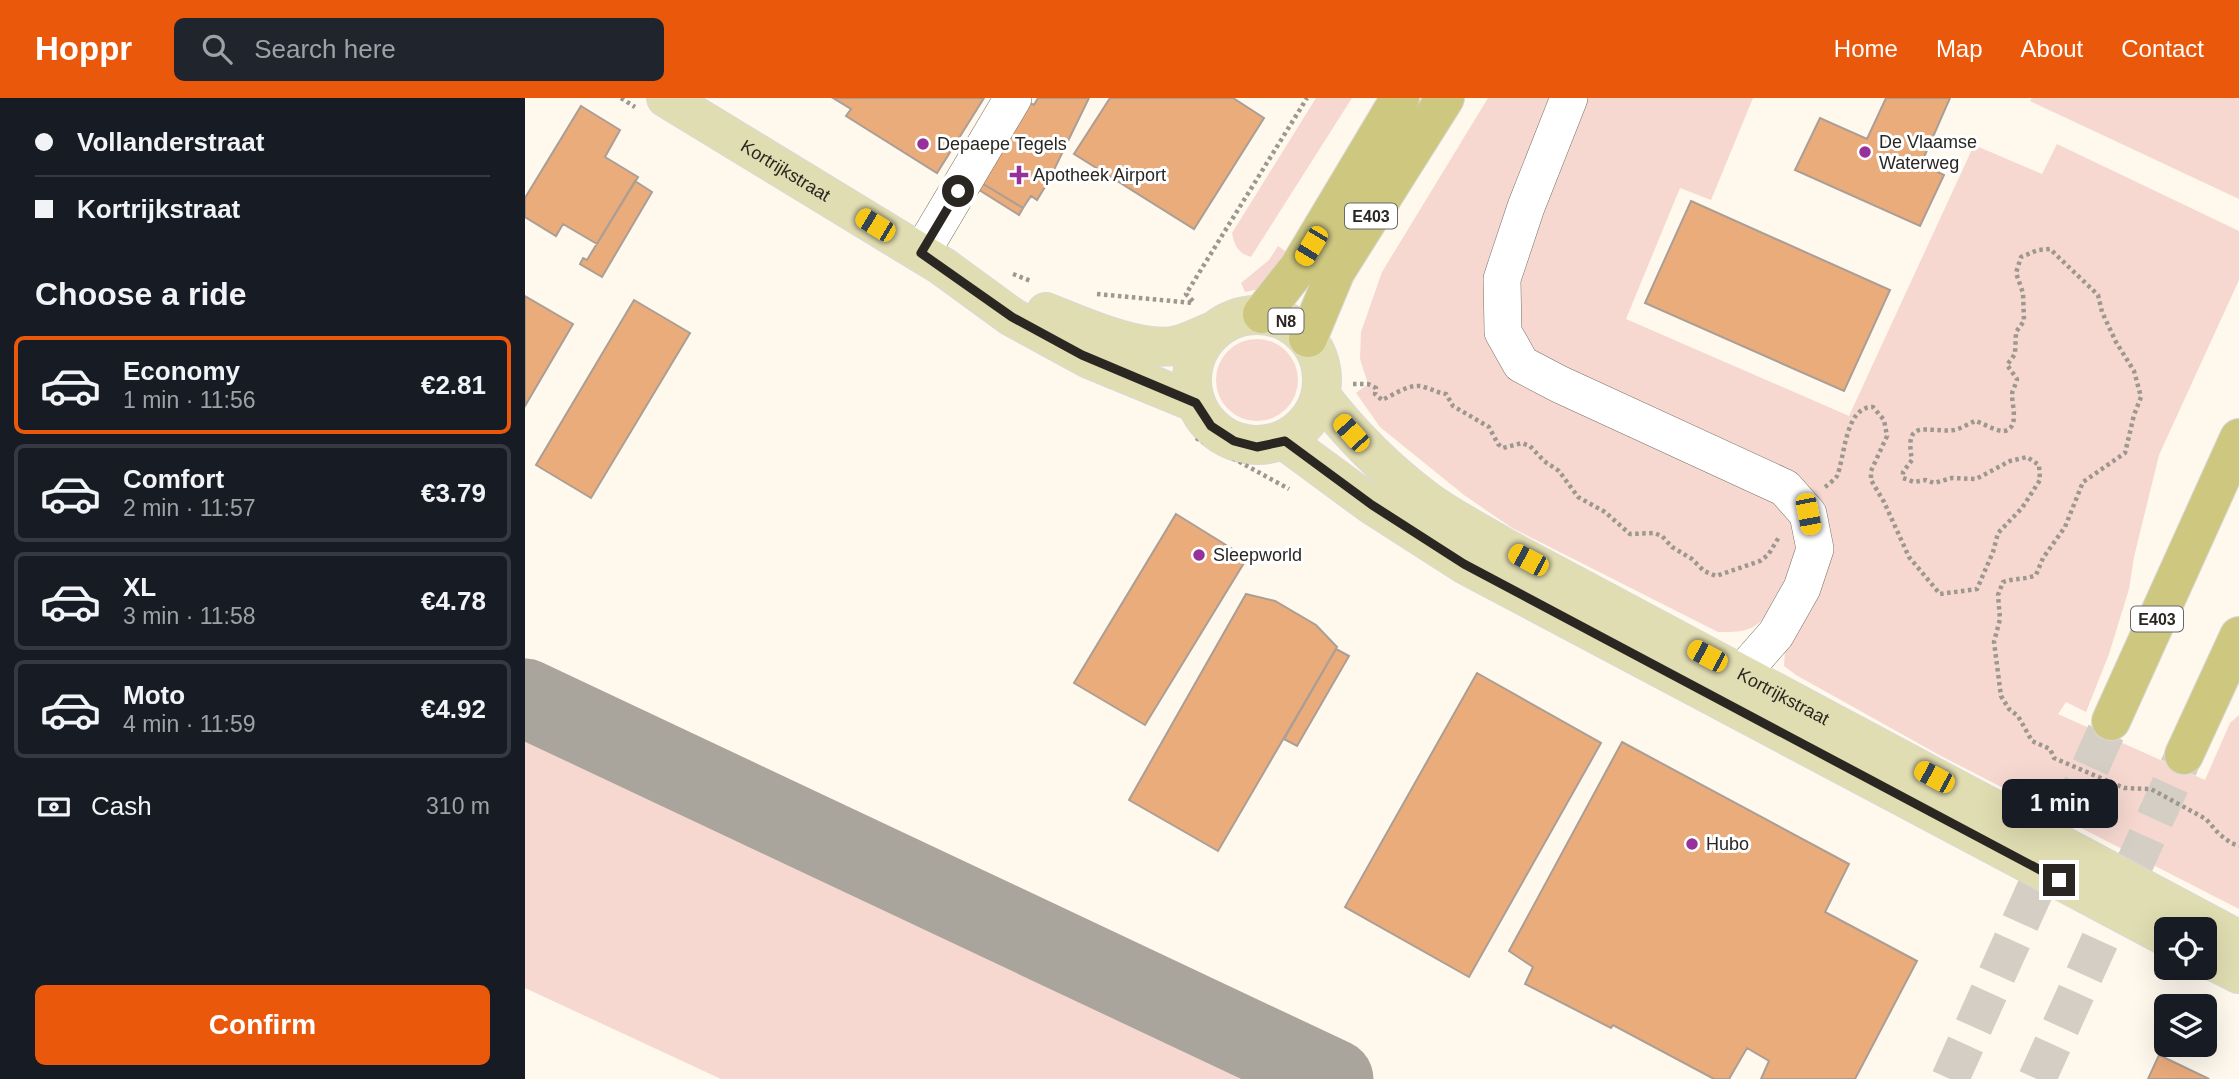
<!DOCTYPE html>
<meta charset="utf-8">
<style>
body{margin:0;font-family:Helvetica,sans-serif;background:#20242c;color:#f1f3f6;height:100vh;display:flex;flex-direction:column;font-size:26px;white-space:nowrap}
*{box-sizing:border-box;margin:0}
p{font-size:23px;color:#9ea1a6}
.icon{flex:none;width:38px;height:38px;fill:none;stroke:currentColor;stroke-width:2;stroke-linecap:round;stroke-linejoin:round}
.map{position:relative;flex:1;overflow:hidden}
.panel{display:flex;flex-direction:column;background:#171b24;width:525px}
.panel>*{flex:none}
.hud{display:grid;align-content:center;height:154px;padding:0 35px;background:#171b24}
.fabs{position:absolute;left:1629px;top:819px;display:grid;gap:14px}
.fabs a{display:grid;place-items:center;width:63px;height:63px;border-radius:10px;background:#171b24;box-shadow:0 7px 28px #0002;font-size:35px}
.end{position:absolute;width:32px;height:32px;margin:-16px;border:9px solid #2a2722;background:#fff;box-shadow:0 0 0 4px #fff}
.from{border-radius:50%}
.bubble{position:absolute;height:49px;border-radius:10px;background:#171b24;box-shadow:0 7px 28px #0002;font-size:23px;font-weight:700;line-height:49px;text-align:center}
.car{position:absolute;width:21px;height:42px;margin:-21px -10px;border-radius:9px;box-shadow:0 0 5px 2px #0007;background:linear-gradient(#f5c518 24%,#345 0 40%,#f5c518 0 76%,#345 0 86%,#f5c518 0)}
.hud b{display:flex;align-items:center;gap:24px;height:66px;font-size:26px}
.hud b+b{border-top:2px solid #363941}
.hud i{width:18px;height:18px;background:#f1f3f6}
ul{padding:0;list-style:none}
li{display:flex;align-items:center;gap:21px;height:98px;margin:0 14px 10px;padding:0 21px;border:4px solid #363941;border-radius:10px}
li div{flex:1}
li b{display:block;font-size:26px}
li em{font-style:normal;font-weight:700}
li.current{border-color:#ea580c}
li>.icon{width:63px;height:63px;stroke-width:1.5}
h2{padding:0 35px;font-size:32px;line-height:84px}
.pay{display:flex;align-items:center;gap:18px;height:77px;padding:0 35px;font-size:26px}
.pay p{margin-inline-start:auto}
.primary-button{display:flex;gap:14px;margin-top:auto;padding:14px 35px}
.primary-button a{flex:1;height:80px;border-radius:10px;background:#ea580c;color:#fff;font-size:28px;font-weight:700;line-height:80px;text-align:center}
header{display:flex;align-items:center;gap:42px;box-sizing:border-box;height:98px;padding:0 35px;background:#ea580c;color:#fff}
header strong{font-size:33px}
nav{display:flex;gap:38px;margin-inline-start:auto;font-size:24px}
.search{width:490px;height:63px;background:#20242c;display:flex;align-items:center;gap:18px;box-sizing:border-box;padding:0 24px;border-radius:10px;color:#9ea1a6;font-size:26px}
main{display:flex;flex:1;min-height:0}
.map>svg:first-child{display:block}
.green{fill:#f6d8d0}
.lines{fill:none;stroke-linecap:round;stroke-linejoin:round}
.taxiway{stroke:#a9a49c;stroke-width:79}
.building{fill:#ebac7c;stroke:#ab9e95;stroke-width:2}
.highway-tunnel{stroke:#d4cec4;stroke-width:38;stroke-dasharray:38 19;stroke-linecap:butt}
.minor-casing{stroke:#787165;stroke-width:38}
.major-casing{stroke:#d9d8d7;stroke-width:40}
.highway-casing{stroke:#d9d8d7;stroke-width:40}
.path{stroke:#9c9890;stroke-width:4.5;stroke-dasharray:3.5 3.5;stroke-linecap:butt}
.minor{stroke:#fff;stroke-width:37}
.major{stroke:#e1ddb2;stroke-width:38}
.highway{stroke:#cdc77f;stroke-width:38}
.route{stroke:#2a2722;stroke-width:9}
.poi-dot{fill:#953198;stroke:#fff;stroke-width:2.5}
.labels{text-anchor:middle;dominant-baseline:central;stroke-width:6;stroke-linejoin:round;paint-order:stroke}
.shield{fill:#fff;stroke:#6a6864;stroke-width:2}
.shield-label{font-size:16px;font-weight:bold;fill:#2a2722}
.poi-label{font-size:18px;fill:#2a2722;stroke:#fff;text-anchor:start}
.street-label{font-size:18px;fill:#2a2722;stroke:#fff}
</style>
<header>
<strong>Hoppr</strong>
<div class="search"><svg class="icon" aria-label="search" viewBox="0 0 24 24"><circle cx="10" cy="10" r="6"/><path d="M15 15l6 6"/></svg>Search here</div>
<nav><a>Home</a><a>Map</a><a>About</a><a>Contact</a></nav>
</header>
<main>
<section class="panel">
<div class="hud">
<b><i class="from"></i>Vollanderstraat</b>
<b><i></i>Kortrijkstraat</b>
</div>
<h2>Choose a ride</h2>
<ul>
<li class="current"><svg class="icon" aria-label="car" viewBox="0 0 24 24"><path d="M5 17H2v-5l4-1 3-4h7l3 4 3 1v5h-3M9 17h6M6 11h13"/><circle cx="7" cy="17" r="2"/><circle cx="17" cy="17" r="2"/></svg><div><b>Economy</b><p>1 min · 11:56</p></div><em>€2.81</em></li>
<li><svg class="icon" aria-label="car" viewBox="0 0 24 24"><path d="M5 17H2v-5l4-1 3-4h7l3 4 3 1v5h-3M9 17h6M6 11h13"/><circle cx="7" cy="17" r="2"/><circle cx="17" cy="17" r="2"/></svg><div><b>Comfort</b><p>2 min · 11:57</p></div><em>€3.79</em></li>
<li><svg class="icon" aria-label="car" viewBox="0 0 24 24"><path d="M5 17H2v-5l4-1 3-4h7l3 4 3 1v5h-3M9 17h6M6 11h13"/><circle cx="7" cy="17" r="2"/><circle cx="17" cy="17" r="2"/></svg><div><b>XL</b><p>3 min · 11:58</p></div><em>€4.78</em></li>
<li><svg class="icon" aria-label="car" viewBox="0 0 24 24"><path d="M5 17H2v-5l4-1 3-4h7l3 4 3 1v5h-3M9 17h6M6 11h13"/><circle cx="7" cy="17" r="2"/><circle cx="17" cy="17" r="2"/></svg><div><b>Moto</b><p>4 min · 11:59</p></div><em>€4.92</em></li>
</ul>
<div class="pay"><svg class="icon" aria-label="cash" viewBox="0 0 24 24"><path d="M3 7h18v10H3z"/><circle cx="12" cy="12" r="2"/></svg>Cash<p>310 m</p></div>
<div class="primary-button"><a>Confirm</a></div>
</section>
<div class="map">
<svg width="1714" height="981" viewBox="0 0 1714 981">
<rect width="100%" height="100%" fill="#fef8ed"/>
<path class="green" d="M791,0H827L726,159C713,155 710,149 707,135Z
M963,0H1031L984,102L963,163L960,213L973,244L1235,392C1245,401 1261,412 1267,423C1280,451 1256,511 1231,527C1220,535 1206,534 1193,534L987,430L939,397L855,329L831,295L843,286L835,261L836,234L857,174Z
M1061,0H1228L1186,102L1155,90L1101,221L1324,318L1449,47L1517,76L1532,46L1714,133V182L1634,357L1609,459L1604,491L1584,556L1561,614L1541,604L1533,616L1680,682L1705,625L1714,617V811L1416,658L1271,577L1259,568L1260,550L1295,413L993,250L988,200L1030,71Z
M1507,0H1714V101L1505,3Z
M753,148L770,160L746,189L720,194L716,185L744,162Z
M691 282a41 41 0 1 1 82 0a41 41 0 1 1-82 0Z
M0,631L753,981H196L0,890Z"/>
<g class="lines">
<path class="taxiway" d="M0,600L809,981"/>
</g>
<path class="building" d="M308,0H459L412,75L321,18L326,11Z
M513,0H564L523,84L512,102L506,98L498,110L455,84L503,4L509,7Z
M585,0H708L739,20L669,131L549,56Z
M1361,0H1425L1396,66L1419,77L1395,128L1270,72L1295,20L1342,41Z
M56,8L95,32L80,59L113,79L72,146L38,126L31,138L0,119V100Z
M110,83L127,94L77,179L55,166L58,160L62,162Z
M455,84L498,110L494,117L451,90Z
M1166,103L1365,192L1319,293L1120,205Z
M0,198L48,226L0,308Z
M109,202L165,235L66,400L11,367Z
M651,416L722,460L620,627L549,585Z
M721,496L750,503L791,527L812,549L693,753L604,702Z
M811,551L824,558L772,648L759,641Z
M952,575L1076,645L944,879L820,809Z
M1097,644L1324,766L1300,814L1392,863L1330,981H1236L1244,963L1222,950L1204,981H1189L1088,927L1086,930L1000,886L1008,869L984,853Z
M1634,957L1684,981H1623Z"/>
<g class="lines">
<path class="highway-tunnel" d="M1425,981L1586,623
M1512,981L1659,657"/>
<g class="minor-casing">
<path id="minor" d="M1044,0L1001,109L977,181L978,234L996,266L1034,286L1260,390L1283,416L1290,451L1277,490L1251,536L1216,576
M396,155L488,0"/>
</g>
<g class="major-casing">
<g id="major">
<path id="s1" d="M141,0L417,168L487,219L564,261L671,305"/>
<path d="M521,214C556,228 617,256 653,247C665,244 677,237 689,233"/>
<circle cx="732" cy="282" r="65"/>
<path id="s2" d="M796,298C826,337 861,372 901,402C925,420 954,434 980,450L1714,842"/>
<path d="M760,343L847,407L939,466L1642,839"/>
<path d="M1680,859L1714,876"/>
</g>
</g>
<g class="highway-casing">
<path id="highway" d="M737,216L774,169L875,0
M783,240L811,173L920,0
M1586,623L1714,340
M1659,657L1714,538"/>
</g>
<path class="path" d="M96,0L110,9
M488,176L506,183
M572,196L668,205
M668,203L661,196L782,0
M828,286H843L851,290L850,296L857,302C868,297 887,284 899,289C907,291 913,295 921,296L928,308L964,329L973,346L978,350L997,345L1005,348L1019,363L1034,373L1053,399L1080,414L1105,436L1129,435L1137,438L1147,449L1167,461L1179,473L1191,478L1235,463L1243,457L1254,439
M671,340L764,391
M1300,389C1304,386 1309,382 1312,378C1320,359 1320,308 1348,309L1359,322L1362,338L1346,373V382L1359,404L1384,459L1415,496L1452,491L1468,454L1473,435L1497,410L1515,382L1514,367L1502,359L1485,363L1451,381L1427,380L1409,385L1401,382L1389,384L1378,380V374L1387,362C1379,319 1401,335 1429,332C1435,331 1443,326 1450,323C1458,325 1470,333 1478,333C1495,332 1487,307 1487,297C1487,292 1491,287 1492,281L1482,267L1490,256L1491,234L1499,223L1498,195L1491,175L1496,159L1513,152L1525,151L1573,197L1577,214L1591,244L1609,273L1616,299L1609,317L1600,355L1558,384L1540,429L1518,460L1511,477C1500,482 1489,480 1478,484L1473,497L1475,521L1469,544L1476,598L1484,611L1493,618L1507,643L1525,651L1529,660L1599,690L1626,691L1681,721L1694,736L1706,745L1714,748"/>
<use href="#minor" class="minor"/>
<use href="#major" class="major"/>
<use href="#highway" class="highway"/>
</g>
<g class="lines">
<path class="route" d="M433,93L396,155L487,219L557,257L671,305L686,328L709,343L732,349L760,343L847,407L939,466L1534,782"/>
</g>
<g class="poi-dot">
<circle cx="398" cy="46" r="7"/>
<circle cx="1340" cy="54" r="7"/>
<path d="M490.5 66.5h7v7h7v7h-7v7h-7v-7h-7v-7h7z"/>
<circle cx="674" cy="457" r="7"/>
<circle cx="1167" cy="746" r="7"/>
</g>
<g class="labels">
<g class="shield">
<rect x="820" y="105.5" width="52" height="25" rx="5"/>
<rect x="743.5" y="210.5" width="35" height="25" rx="5"/>
<rect x="1606" y="508.5" width="52" height="25" rx="5"/>
</g>
<g class="shield-label">
<text x="846" y="118">E403</text>
<text x="761" y="223">N8</text>
<text x="1632" y="521">E403</text>
</g>
<g class="poi-label">
<text x="1354" y="44">De Vlaamse<tspan x="1354" dy="21">Waterweg</tspan></text>
<text x="412" y="46">Depaepe Tegels</text>
<text x="508" y="77">Apotheek Airport</text>
<text x="688" y="457">Sleepworld</text>
<text x="1181" y="746">Hubo</text>
</g>
<g class="street-label">
<text stroke="none"><textPath href="#s1" startOffset="140">Kortrijkstraat</textPath></text>
<text stroke="none"><textPath href="#s2" startOffset="556">Kortrijkstraat</textPath></text>
</g>
</g>
</svg>
<div class="fabs">
<a><svg class="icon" aria-label="locate" viewBox="0 0 24 24"><circle cx="12" cy="12" r="6"/><path d="M12 2v4M12 18v4M2 12h4M18 12h4"/></svg></a>
<a><svg class="icon" aria-label="layers" viewBox="0 0 24 24"><path d="M12 4l9 5-9 5-9-5zM3 14l9 5 9-5"/></svg></a>
</div>
<i class="end from" style="left:433px;top:93px"></i>
<i class="end" style="left:1534px;top:782px"></i>
<div class="bubble" style="left:1477px;top:681px;width:116px">1 min</div>
<i class="car" style="left:350px;top:127px;rotate:301deg"></i>
<i class="car" style="left:786px;top:148px;rotate:211deg"></i>
<i class="car" style="left:826px;top:335px;rotate:318deg"></i>
<i class="car" style="left:1283px;top:416px;rotate:169deg"></i>
<i class="car" style="left:1003px;top:462px;rotate:298deg"></i>
<i class="car" style="left:1182px;top:558px;rotate:298deg"></i>
<i class="car" style="left:1409px;top:679px;rotate:298deg"></i>
</div>
</main>
